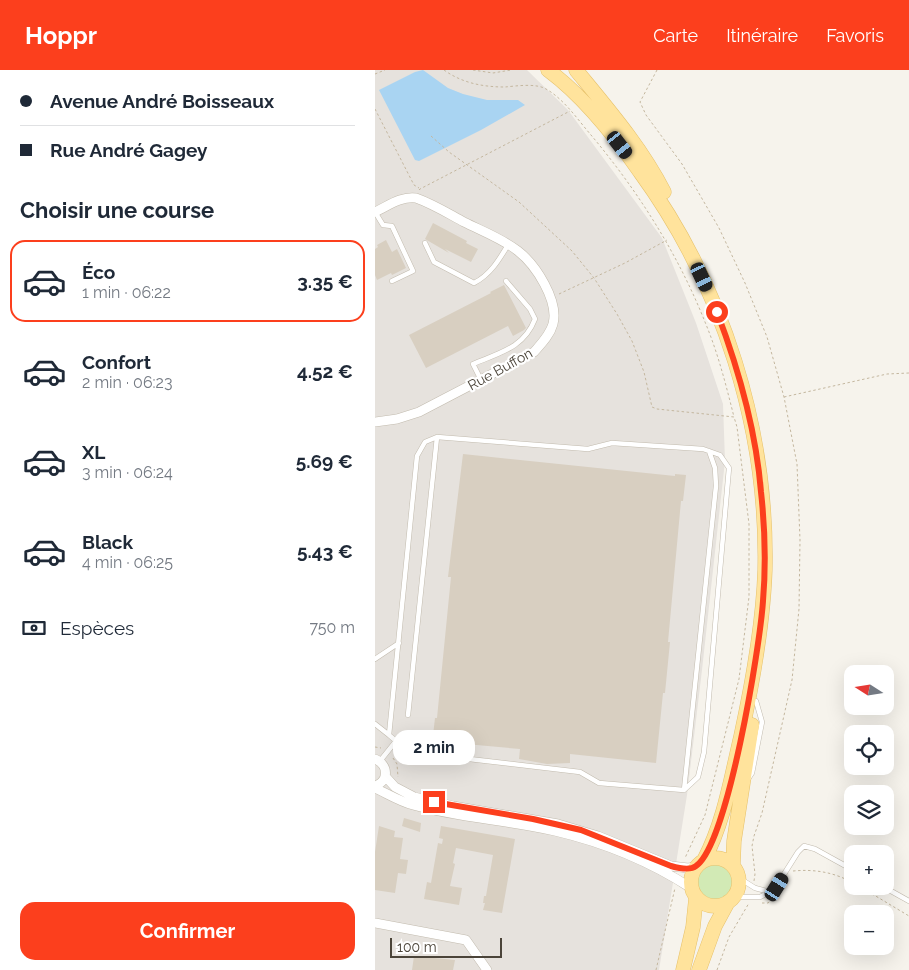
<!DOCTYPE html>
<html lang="fr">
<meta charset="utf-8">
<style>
body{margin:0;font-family:Raleway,sans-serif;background:#f6f6f7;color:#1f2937;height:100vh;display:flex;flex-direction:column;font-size:19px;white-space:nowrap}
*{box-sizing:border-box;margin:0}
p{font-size:16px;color:#747a83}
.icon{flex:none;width:28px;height:28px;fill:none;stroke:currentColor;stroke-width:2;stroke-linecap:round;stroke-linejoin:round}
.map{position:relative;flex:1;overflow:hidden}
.side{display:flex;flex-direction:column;background:#fff;width:375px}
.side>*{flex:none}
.guide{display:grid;align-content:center;height:110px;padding:0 20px;background:#fff}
.needle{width:32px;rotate:282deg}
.controls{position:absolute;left:469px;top:595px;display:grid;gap:10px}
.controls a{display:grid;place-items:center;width:50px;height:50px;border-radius:10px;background:#fff;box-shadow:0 5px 20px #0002;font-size:25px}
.scale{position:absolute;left:15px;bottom:12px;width:112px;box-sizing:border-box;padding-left:5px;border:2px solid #4b4439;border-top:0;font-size:14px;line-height:18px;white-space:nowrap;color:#4b4439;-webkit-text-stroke:4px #fff;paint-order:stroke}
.end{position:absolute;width:22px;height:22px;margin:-11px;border:6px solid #fc3f1d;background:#fff;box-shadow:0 0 0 2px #fff}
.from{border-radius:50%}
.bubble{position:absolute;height:35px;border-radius:15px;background:#fff;box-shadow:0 5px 20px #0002;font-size:16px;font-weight:700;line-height:35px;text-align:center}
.car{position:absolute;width:15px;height:30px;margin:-15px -8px;border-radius:6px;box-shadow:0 0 4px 1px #0007;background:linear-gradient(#222 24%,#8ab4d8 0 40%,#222 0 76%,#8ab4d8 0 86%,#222 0)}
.guide b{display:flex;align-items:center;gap:18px;height:48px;font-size:19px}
.guide b+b{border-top:1px solid #e0e1e3}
.guide i{width:12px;height:12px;background:#1f2937}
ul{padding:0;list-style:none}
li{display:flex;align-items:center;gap:15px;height:82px;margin:0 10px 8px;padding:0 10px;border:2px solid transparent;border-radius:15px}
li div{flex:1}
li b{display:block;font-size:19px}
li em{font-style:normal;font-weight:700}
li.active{border-color:#fc3f1d}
li>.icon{width:45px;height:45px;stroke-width:1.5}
h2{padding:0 20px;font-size:22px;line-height:60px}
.pay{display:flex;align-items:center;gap:12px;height:55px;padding:0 20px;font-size:19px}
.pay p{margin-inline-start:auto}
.button{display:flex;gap:10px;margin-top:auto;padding:10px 20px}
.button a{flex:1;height:58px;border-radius:15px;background:#fc3f1d;color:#fff;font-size:20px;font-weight:700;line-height:58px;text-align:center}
header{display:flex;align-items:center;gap:30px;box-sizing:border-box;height:70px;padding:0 25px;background:#fc3f1d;color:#fff}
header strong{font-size:24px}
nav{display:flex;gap:28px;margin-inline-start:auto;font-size:18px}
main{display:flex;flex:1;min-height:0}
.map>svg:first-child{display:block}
.industrial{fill:#e6e2dd}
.green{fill:#d2eab5}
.water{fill:#a9d4f2}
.building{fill:#d8cfc1}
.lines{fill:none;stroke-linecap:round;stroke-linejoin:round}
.service-casing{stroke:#c2bbae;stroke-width:5.5}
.minor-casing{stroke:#c2bbae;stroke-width:10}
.primary-casing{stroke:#e6c16a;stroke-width:15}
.path{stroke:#c4b79f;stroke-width:1;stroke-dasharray:2.5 2.5;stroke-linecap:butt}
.service{stroke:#fff;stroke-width:4.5}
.minor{stroke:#fff;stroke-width:9}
.primary{stroke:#ffe39c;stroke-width:14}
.route{stroke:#fc3f1d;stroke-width:6}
.labels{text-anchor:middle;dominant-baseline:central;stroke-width:4.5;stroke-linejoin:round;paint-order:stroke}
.street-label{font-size:14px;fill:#4b4439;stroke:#fff}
</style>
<header>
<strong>Hoppr</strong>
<nav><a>Carte</a><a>Itinéraire</a><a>Favoris</a></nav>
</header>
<main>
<section class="side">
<div class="guide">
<b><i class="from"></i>Avenue André Boisseaux</b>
<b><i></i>Rue André Gagey</b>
</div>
<h2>Choisir une course</h2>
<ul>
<li class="active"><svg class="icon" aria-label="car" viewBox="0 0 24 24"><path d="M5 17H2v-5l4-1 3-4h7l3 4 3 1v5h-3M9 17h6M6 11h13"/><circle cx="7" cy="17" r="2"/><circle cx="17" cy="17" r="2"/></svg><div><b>Éco</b><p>1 min · 06:22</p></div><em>3.35 €</em></li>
<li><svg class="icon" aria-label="car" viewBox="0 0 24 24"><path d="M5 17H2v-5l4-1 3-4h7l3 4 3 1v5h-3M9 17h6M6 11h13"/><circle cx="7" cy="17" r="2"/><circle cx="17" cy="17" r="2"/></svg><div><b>Confort</b><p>2 min · 06:23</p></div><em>4.52 €</em></li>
<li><svg class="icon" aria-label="car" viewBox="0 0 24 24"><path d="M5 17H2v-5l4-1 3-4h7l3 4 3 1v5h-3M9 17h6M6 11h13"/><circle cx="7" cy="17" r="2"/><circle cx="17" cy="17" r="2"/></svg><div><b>XL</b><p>3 min · 06:24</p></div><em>5.69 €</em></li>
<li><svg class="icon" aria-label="car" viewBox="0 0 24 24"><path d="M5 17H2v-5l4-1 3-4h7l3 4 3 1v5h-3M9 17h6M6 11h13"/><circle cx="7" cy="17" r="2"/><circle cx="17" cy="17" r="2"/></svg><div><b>Black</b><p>4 min · 06:25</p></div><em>5.43 €</em></li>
</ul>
<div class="pay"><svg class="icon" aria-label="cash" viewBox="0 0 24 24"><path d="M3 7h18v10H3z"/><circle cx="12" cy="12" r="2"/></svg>Espèces<p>750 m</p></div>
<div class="button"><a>Confirmer</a></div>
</section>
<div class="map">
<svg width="534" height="900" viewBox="0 0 534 900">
<rect width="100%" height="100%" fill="#f6f3ec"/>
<path class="industrial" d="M0,0H152L193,40L287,168L321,253L348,334L350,391L327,600L312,725L284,900H0Z"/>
<path class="green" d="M323 812a17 17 0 1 1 34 0a17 17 0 1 1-34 0Z"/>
<path class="water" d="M48,0L73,18L88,24L112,30H143L150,35L106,60L44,91L40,90L4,20L40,2Z"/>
<path class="building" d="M58,153L92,171L91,173L103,179L96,192L70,179L74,183L50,169Z
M11,170L17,182L22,179L31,198L17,205L16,203L2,210L0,205V179L3,177L2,175Z
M129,215L151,258L149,260L138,266L133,256L51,298L34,265L116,223L115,222Z
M88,384L300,406V404L311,405L308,431H306L293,572H295L290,623H288L281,693L195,684V693L172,694L144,689L145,679L68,672V675L57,674L60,648H62L76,507H73Z
M29,748L46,753L45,762L27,756Z
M4,756L20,761L19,767L28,768L25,789L33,790L31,804L23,803L20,823L0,820V782Z
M66,756L140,769L127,843L108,840L110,833H108L109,826H111L118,785L81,778L78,793L80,794L75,816L87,818L84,835L49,829L52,812L56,813L63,773L67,774L68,769L64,768Z
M39,886L80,890L78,900H37Z"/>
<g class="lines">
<g class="service-casing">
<path id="service" d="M0,142L8,155L17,156L38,201L17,211
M50,173L59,192L99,213C115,205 124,190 133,175
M106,310L98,294C124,283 149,278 160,249L155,239L131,211
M62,367L213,379L237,373L328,379L345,385L354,398L329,682L323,707L309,720L224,713L205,702L43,683L21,671L14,665L42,386L50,372Z
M0,589L24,573
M33,645L62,367
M0,654L14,665
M5,691L21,671
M373,709L377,703L387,652L381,631
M309,720L341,416L340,398L334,381
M364,808L380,818L395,822
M507,816L534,831
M359,827H385L399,820L423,782L429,776L440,779L478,800"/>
</g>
<g class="minor-casing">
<path id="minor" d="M0,142C13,136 26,126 41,128C58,134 74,144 89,152C107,161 128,169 143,181C161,195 184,231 178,254C175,265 166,274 159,282L44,342L22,349L0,352
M0,689C14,695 14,711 0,716
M10,706L20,717L39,727L78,736L183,754L223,766L296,796L313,798L320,797
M0,718C13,724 24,731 38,735C84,748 133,750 180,761C227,772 276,792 316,818
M0,853L91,870L112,900"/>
</g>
<g class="primary-casing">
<path id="primary" d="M173,0C208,26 240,66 265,102C348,216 393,359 390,500C388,556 378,611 366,666C356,708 349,752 329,790
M201,0C233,39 266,77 289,122
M316 812a24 24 0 1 1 48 0a24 24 0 1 1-48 0Z
M358,795L359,771L377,655
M308,900L318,857L321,828
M324,900L340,856L353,832"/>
</g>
<path class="path" d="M69,0C87,13 108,17 130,17C141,16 161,13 171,19C189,29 203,50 216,65C263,121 303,184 330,252C343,283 351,315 359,347
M98,0L118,3L136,0
M282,0L265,32L271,45L307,94L344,158L370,213L392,267L409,327L422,394L425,470L424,539L417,610L387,743L379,766L377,776L380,804L379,811
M0,4L10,0
M0,39L39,115L44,118
M56,66L74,82L144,132L197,181L219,208L242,244L257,271L269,302L277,337L282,339L359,347L362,357L374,454V527L364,609L330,745L310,788
M44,120L45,119L195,41
M184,224L250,193L292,170
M409,327L512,304L534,303
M0,677L6,678
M18,688L22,694L23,707
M418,801C439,799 459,802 478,813
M484,816L534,846
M387,833H393L403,825
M281,900L300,818
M342,900L354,867L374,833"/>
<use href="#service" class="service"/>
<use href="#minor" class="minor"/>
<use href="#primary" class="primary"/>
</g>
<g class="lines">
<path class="route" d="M59,732L158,749L206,760L296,796C303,798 315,801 321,796C353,774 385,576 388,531C391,495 390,458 386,422C381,360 364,300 342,242"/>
</g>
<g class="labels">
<g class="street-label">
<text transform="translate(125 299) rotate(-29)">Rue Buffon</text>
</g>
</g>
</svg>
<div class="controls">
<a><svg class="needle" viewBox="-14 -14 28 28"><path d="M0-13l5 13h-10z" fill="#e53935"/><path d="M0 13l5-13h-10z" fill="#747a83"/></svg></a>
<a><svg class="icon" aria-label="locate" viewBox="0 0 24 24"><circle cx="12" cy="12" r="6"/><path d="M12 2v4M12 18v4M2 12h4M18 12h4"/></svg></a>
<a><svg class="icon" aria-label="layers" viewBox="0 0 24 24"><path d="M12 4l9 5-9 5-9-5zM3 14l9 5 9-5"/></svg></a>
<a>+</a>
<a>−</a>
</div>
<div class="scale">100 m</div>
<i class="end from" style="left:342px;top:242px"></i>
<i class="end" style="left:59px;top:732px"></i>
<div class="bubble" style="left:18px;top:660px;width:82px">2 min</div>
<i class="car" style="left:245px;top:75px;rotate:142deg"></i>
<i class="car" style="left:327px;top:207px;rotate:155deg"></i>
<i class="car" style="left:402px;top:817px;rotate:32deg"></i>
</div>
</main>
